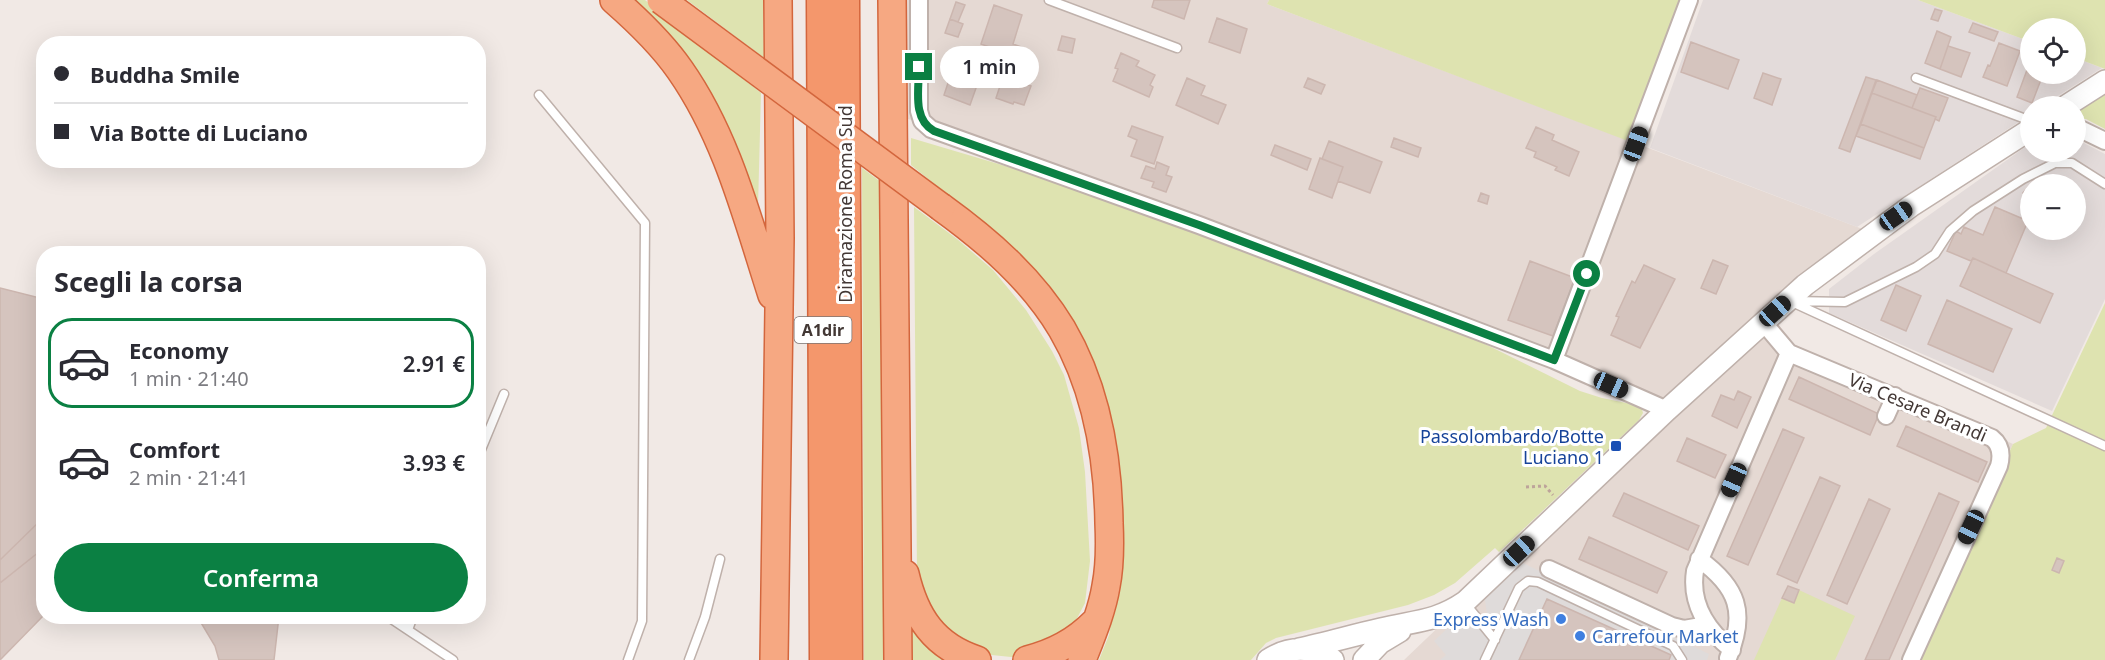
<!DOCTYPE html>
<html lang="it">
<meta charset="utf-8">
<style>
body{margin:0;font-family:"Noto Sans",sans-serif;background:#f7f7f7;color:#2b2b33;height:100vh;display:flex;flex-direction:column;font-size:22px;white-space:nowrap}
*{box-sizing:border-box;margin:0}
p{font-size:20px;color:#7c7c81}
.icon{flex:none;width:33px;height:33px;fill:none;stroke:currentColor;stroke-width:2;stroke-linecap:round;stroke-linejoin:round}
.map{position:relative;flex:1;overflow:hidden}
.drawer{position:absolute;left:36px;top:246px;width:450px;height:378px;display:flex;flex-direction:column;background:#fff;border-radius:24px;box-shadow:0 6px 24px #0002}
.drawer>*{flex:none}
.banner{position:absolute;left:36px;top:36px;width:450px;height:132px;border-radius:24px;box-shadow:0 6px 24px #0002;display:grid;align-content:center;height:132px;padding:0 18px;background:#fff}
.controls{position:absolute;left:2020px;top:18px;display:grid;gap:12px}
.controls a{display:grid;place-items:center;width:66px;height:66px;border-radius:50%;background:#fff;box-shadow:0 6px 24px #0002;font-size:30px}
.end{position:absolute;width:27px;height:27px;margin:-14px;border:8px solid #0b8043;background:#fff;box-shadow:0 0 0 3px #fff}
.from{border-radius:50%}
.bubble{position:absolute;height:42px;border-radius:21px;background:#fff;box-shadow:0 6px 24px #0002;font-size:20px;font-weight:600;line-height:42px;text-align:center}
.car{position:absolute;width:18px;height:36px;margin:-18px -9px;border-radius:8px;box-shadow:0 0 4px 2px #0007;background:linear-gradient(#222 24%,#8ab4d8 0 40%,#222 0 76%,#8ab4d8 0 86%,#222 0)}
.banner b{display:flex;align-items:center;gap:21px;height:57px;font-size:22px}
.banner b+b{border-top:2px solid #e1e1e2}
.banner i{width:15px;height:15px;background:#2b2b33}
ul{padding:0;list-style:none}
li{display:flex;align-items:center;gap:18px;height:90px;margin:0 12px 9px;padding:0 6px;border:3px solid transparent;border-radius:24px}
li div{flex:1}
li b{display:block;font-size:22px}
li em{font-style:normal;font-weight:600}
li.selected{border-color:#0b8043}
li>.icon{width:54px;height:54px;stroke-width:1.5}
h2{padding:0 18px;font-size:27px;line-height:72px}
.action{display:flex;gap:12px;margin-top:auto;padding:12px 18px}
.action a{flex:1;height:69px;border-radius:36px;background:#0b8043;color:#fff;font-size:24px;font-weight:600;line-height:69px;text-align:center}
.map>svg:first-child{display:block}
.residential{fill:#e5d9d3}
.industrial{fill:#e3dbda;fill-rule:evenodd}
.green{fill:#dee3b0}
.parking{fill:#dfdbda}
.building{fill:#d5c4be;stroke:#ccb6af;stroke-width:1.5}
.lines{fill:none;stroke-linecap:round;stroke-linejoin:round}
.service-casing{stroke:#bfb1ab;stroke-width:11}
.minor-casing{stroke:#bfb1ab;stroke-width:20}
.tertiary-casing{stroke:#bfb1ab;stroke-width:24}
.trunk-casing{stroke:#d3663d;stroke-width:30}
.motorway-casing{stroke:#d3663d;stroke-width:33}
.path{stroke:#bda49a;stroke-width:3;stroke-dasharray:3 3;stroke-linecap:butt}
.service{stroke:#fff;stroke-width:8}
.minor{stroke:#fff;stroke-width:16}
.tertiary{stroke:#fff;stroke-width:21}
.trunk{stroke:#f6a882;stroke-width:27}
.motorway{stroke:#f4976c;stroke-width:30}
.trunk-bridge-casing{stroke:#d3663d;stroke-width:30;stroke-linecap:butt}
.trunk-bridge{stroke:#f6a882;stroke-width:27}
.route{stroke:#0b8043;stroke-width:8}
.transit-dot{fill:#1a4fb4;stroke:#fff;stroke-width:2}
.shop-dot{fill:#3f7fe0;stroke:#fff;stroke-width:2}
.labels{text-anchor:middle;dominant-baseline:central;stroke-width:6;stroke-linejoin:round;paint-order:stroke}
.shield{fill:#fff;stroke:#7b7472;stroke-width:1.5}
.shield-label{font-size:16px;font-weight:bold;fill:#433835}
.street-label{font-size:18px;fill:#433835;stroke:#fff}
.transit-label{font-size:18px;fill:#164399;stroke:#fff;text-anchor:end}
.shop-label{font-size:18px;fill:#366cbe;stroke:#fff;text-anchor:end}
</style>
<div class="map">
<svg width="2105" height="660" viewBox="0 0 2105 660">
<rect width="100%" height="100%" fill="#f1e9e5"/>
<path class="residential" d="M905,0H1269L1267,4L1873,233L1758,328L2013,444L1915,660H1404L1666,410L924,124L905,118Z"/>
<path class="industrial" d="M1703,0H1918L2031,42V74H2076V58L2102,68L2042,106H2031V114L1857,227L1650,148Z
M2076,139L2105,154V299L2052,411L1829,313V289L1874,254L2031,143V152H2076ZM2031,184H2076V230H2031Z"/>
<path class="green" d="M629,0H645L761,93L758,207Z
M687,0H763L764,58Z
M1269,0H1689L1636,144L1267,4Z
M1918,0H2105V69L2076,58V28H2031V42Z
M2105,86V129L2086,119H2076V106Z
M911,138L1052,180L1232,245L1483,343L1580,391L1602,398L1641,406L1643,413L1639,420L1499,552L1495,548L1455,583L1434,595L1408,605L1276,638L1266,643L1251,660H1099L1109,635L1115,600L1108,443L1002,239L911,165Z
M862,168L885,185L887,660H864Z
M914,207L957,239L993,270L1026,310L1052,351L1064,375L1079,428L1085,472L1090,561L1085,603L1072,628L1024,655L1011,657L982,654L933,623L917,576Z
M2105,303V660H1915L2013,444L2046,428Z
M1799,590L1855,616L1835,660H1754L1782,598L1794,603Z
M911,618L952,660H911Z"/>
<path class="parking" d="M1519,561L1709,654L1707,660H1669L1670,655L1547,599L1519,660H1440L1446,655L1434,641L1453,623L1473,626L1487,614L1484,594Z"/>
<path class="building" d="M1154,0H1190L1184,19L1152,7Z
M956,2L965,5L958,22L950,19Z
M994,5L1022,15L1013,44L1024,48L1018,66L1003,61L1006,53L981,44Z
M1935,9L1942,11L1938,21L1931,19Z
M1217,18L1247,29L1240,53L1209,42Z
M950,19L963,24L958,37L945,33Z
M1973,23L1998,32L1994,41L1969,32Z
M1937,31L1951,37L1940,69L1925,63Z
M1062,36L1075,39L1072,53L1058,50Z
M1691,42L1739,60L1728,89L1681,72Z
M1999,43L2020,51L2007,86L1983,77L1988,65L1990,66Z
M1948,46L1970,53L1961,77L1940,69Z
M1121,53L1139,61L1136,66L1155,75L1150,85L1153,87L1149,97L1113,81L1118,69L1115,68Z
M2031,59V74H2059L2056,82L2042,77L2032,103L2017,97Z
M954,65L981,74L970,105L944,95Z
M1763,73L1781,79L1772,105L1754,98Z
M1003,77L1031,86L1024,105L1014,102L1013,104L996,98Z
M1866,77L1876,80L1850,152L1839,148Z
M1187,78L1205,86L1201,95L1226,105L1218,124L1176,105Z
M1308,78L1325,85L1321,94L1304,87Z
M1877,80L1917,95L1912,108L1872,93Z
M1920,88L1948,98L1939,121L1935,119L1936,117L1912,108Z
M1872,93L1936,117L1924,148L1861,124Z
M1861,124L1924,148L1920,159L1856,136Z
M1132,126L1163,137L1154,164L1131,156L1137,140L1128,136Z
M1536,127L1554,135L1552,140L1579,152L1569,176L1555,170L1557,167L1534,157L1536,152L1526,148Z
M1394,138L1421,148L1418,157L1391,147Z
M1329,141L1382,162L1370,193L1338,181L1343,167L1322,159Z
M1275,145L1311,159L1307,170L1271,155Z
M1320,158L1343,167L1332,198L1309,189Z
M1157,162L1169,167L1166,175L1172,177L1166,192L1152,187L1154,182L1141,178L1146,166L1155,169Z
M2038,175L2050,184H2031V200L2023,193Z
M1481,193L1489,196L1487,204L1478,201Z
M1995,207L2028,221L2006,273L1973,258L1971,261L1947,251L1956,231L1961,234L1964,227L1983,235Z
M1973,258L2053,294L2040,323L1960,286Z
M1713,260L1728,266L1716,294L1701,288Z
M1530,261L1575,278L1553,336L1508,320Z
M1644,265L1675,279L1640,348L1611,335L1619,317L1616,316L1632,281L1635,283Z
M1896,285L1921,296L1906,331L1881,320Z
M0,288L44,299V517L0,560Z
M1947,300L2012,329L1993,372L1928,344Z
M1799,377L1879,414L1870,435L1789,399Z
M1738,391L1751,397L1737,428L1712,416L1721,395L1734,400Z
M1906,426L1987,462L1978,482L1897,446Z
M1783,429L1804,438L1748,565L1727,556Z
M1687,438L1726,455L1715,478L1677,461Z
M1820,477L1840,486L1797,583L1777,574Z
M1624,493L1699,526L1688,550L1613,516Z
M1939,493L1959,502L1889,660H1865Z
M1869,499L1890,509L1847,604L1827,595Z
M44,517V548L0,583V560Z
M1589,537L1667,572L1657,593L1579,559Z
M44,548V615L0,660V583Z
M2057,558L2064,561L2059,573L2052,570Z
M1788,586L1799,590L1794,603L1782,598Z
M1547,599L1671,655L1669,660H1519Z
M197,616H279L274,660H219L215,646Z"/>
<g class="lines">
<g class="service-casing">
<path id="service" d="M1049,0L1177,48
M1916,78L2031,121
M539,95L645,223L642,621L628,660
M1794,301L1845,302L1916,267L1935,254L1950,231L1973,211L2023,179L2055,163H2072L2105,184
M1792,302L2105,446
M478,457L504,394
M1465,603L1495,640
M387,616L453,660
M408,630L413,616
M689,660L705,617L720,559
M1485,660L1519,588L1528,581L1538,582L1673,646L1682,660"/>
</g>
<g class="minor-casing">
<path id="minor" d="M919,0V111L922,121L931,129L1199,225L1554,360L1667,410
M2076,127L2105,141
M1763,322L1789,353L1992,438C2001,445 2002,455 1999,466L1911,660
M1554,360L1689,0
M1886,416L1895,396
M1699,559C1738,587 1747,613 1728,658
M1549,569L1672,626L1684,629L1707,625
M1732,650C1707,630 1690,603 1695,571L1789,353"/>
</g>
<g class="tertiary-casing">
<path id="tertiary" d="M2066,106L2105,81
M1299,649C1327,643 1354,635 1381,629C1414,621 1436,622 1465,602L1667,410L1805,285L1911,206L2031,129
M1268,660C1289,646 1312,646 1333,660
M1364,660L1380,643L1400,631"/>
</g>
<g class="trunk-casing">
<path id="trunk" d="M614,0C638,21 662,44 680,70C727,137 747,218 772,295
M892,0L898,660
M941,207C988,241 1032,279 1062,329C1096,387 1108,456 1109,523C1110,544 1110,566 1106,586C1102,611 1091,637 1082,660
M905,574C915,617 934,646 977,660
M774,660L780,238L778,0
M1027,660C1054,653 1075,642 1095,622"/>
</g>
<g class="motorway-casing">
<path id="motorway" d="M822,0L825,660
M844,0L847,660"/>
</g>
<path class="path" d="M1526,487L1545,486L1553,495"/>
<use href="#service" class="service"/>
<use href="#minor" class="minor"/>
<use href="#tertiary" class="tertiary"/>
<use href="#trunk" class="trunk"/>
<use href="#motorway" class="motorway"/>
<g class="trunk-bridge-casing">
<path id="trunk-bridge" d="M661,0L941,207"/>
</g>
<use href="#trunk-bridge" class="trunk-bridge"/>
</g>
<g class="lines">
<path class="route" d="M919,67C919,89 912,119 934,131L1199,225L1554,360L1587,274"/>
</g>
<rect class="transit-dot" x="1610" y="440" width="12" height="12" rx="3"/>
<g class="shop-dot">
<circle cx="1561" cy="619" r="6"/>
<circle cx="1580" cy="636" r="6"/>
</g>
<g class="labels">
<rect class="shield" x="794.5" y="317" width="57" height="26" rx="4.5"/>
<g class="shield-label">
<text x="823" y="330">A1dir</text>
</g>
<g class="street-label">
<text transform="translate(845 204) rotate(-90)">Diramazione Roma Sud</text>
<text transform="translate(1918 407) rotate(23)">Via Cesare Brandi</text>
</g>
<g class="transit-label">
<text x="1604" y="436">Passolombardo/Botte<tspan x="1604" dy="21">Luciano 1</tspan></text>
</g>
<g class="shop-label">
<text x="1549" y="619">Express Wash</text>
<text x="1592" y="636" text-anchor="start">Carrefour Market</text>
</g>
</g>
</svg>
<div class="controls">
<a><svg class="icon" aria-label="locate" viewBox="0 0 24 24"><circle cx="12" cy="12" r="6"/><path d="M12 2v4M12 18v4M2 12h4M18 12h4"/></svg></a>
<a>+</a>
<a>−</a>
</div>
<i class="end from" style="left:1587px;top:274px"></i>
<i class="end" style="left:919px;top:67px"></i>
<div class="bubble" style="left:940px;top:46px;width:99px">1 min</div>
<i class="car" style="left:1636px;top:144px;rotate:20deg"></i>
<i class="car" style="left:1896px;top:216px;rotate:55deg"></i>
<i class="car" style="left:1775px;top:311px;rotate:48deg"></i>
<i class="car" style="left:1611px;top:385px;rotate:114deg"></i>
<i class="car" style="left:1734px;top:480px;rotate:204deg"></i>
<i class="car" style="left:1971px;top:527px;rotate:205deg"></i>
<i class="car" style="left:1519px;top:551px;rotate:47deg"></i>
<div class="banner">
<b><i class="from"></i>Buddha Smile</b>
<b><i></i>Via Botte di Luciano</b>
</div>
<section class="drawer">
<h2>Scegli la corsa</h2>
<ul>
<li class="selected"><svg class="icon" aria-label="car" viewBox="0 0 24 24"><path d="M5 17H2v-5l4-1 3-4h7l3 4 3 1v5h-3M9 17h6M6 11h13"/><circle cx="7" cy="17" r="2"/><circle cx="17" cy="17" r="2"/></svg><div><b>Economy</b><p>1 min · 21:40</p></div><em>2.91 €</em></li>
<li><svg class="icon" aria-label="car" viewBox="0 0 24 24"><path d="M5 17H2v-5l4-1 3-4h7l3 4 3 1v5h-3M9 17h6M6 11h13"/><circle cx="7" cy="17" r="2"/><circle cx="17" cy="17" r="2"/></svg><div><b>Comfort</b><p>2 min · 21:41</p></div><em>3.93 €</em></li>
</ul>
<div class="action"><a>Conferma</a></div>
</section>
</div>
